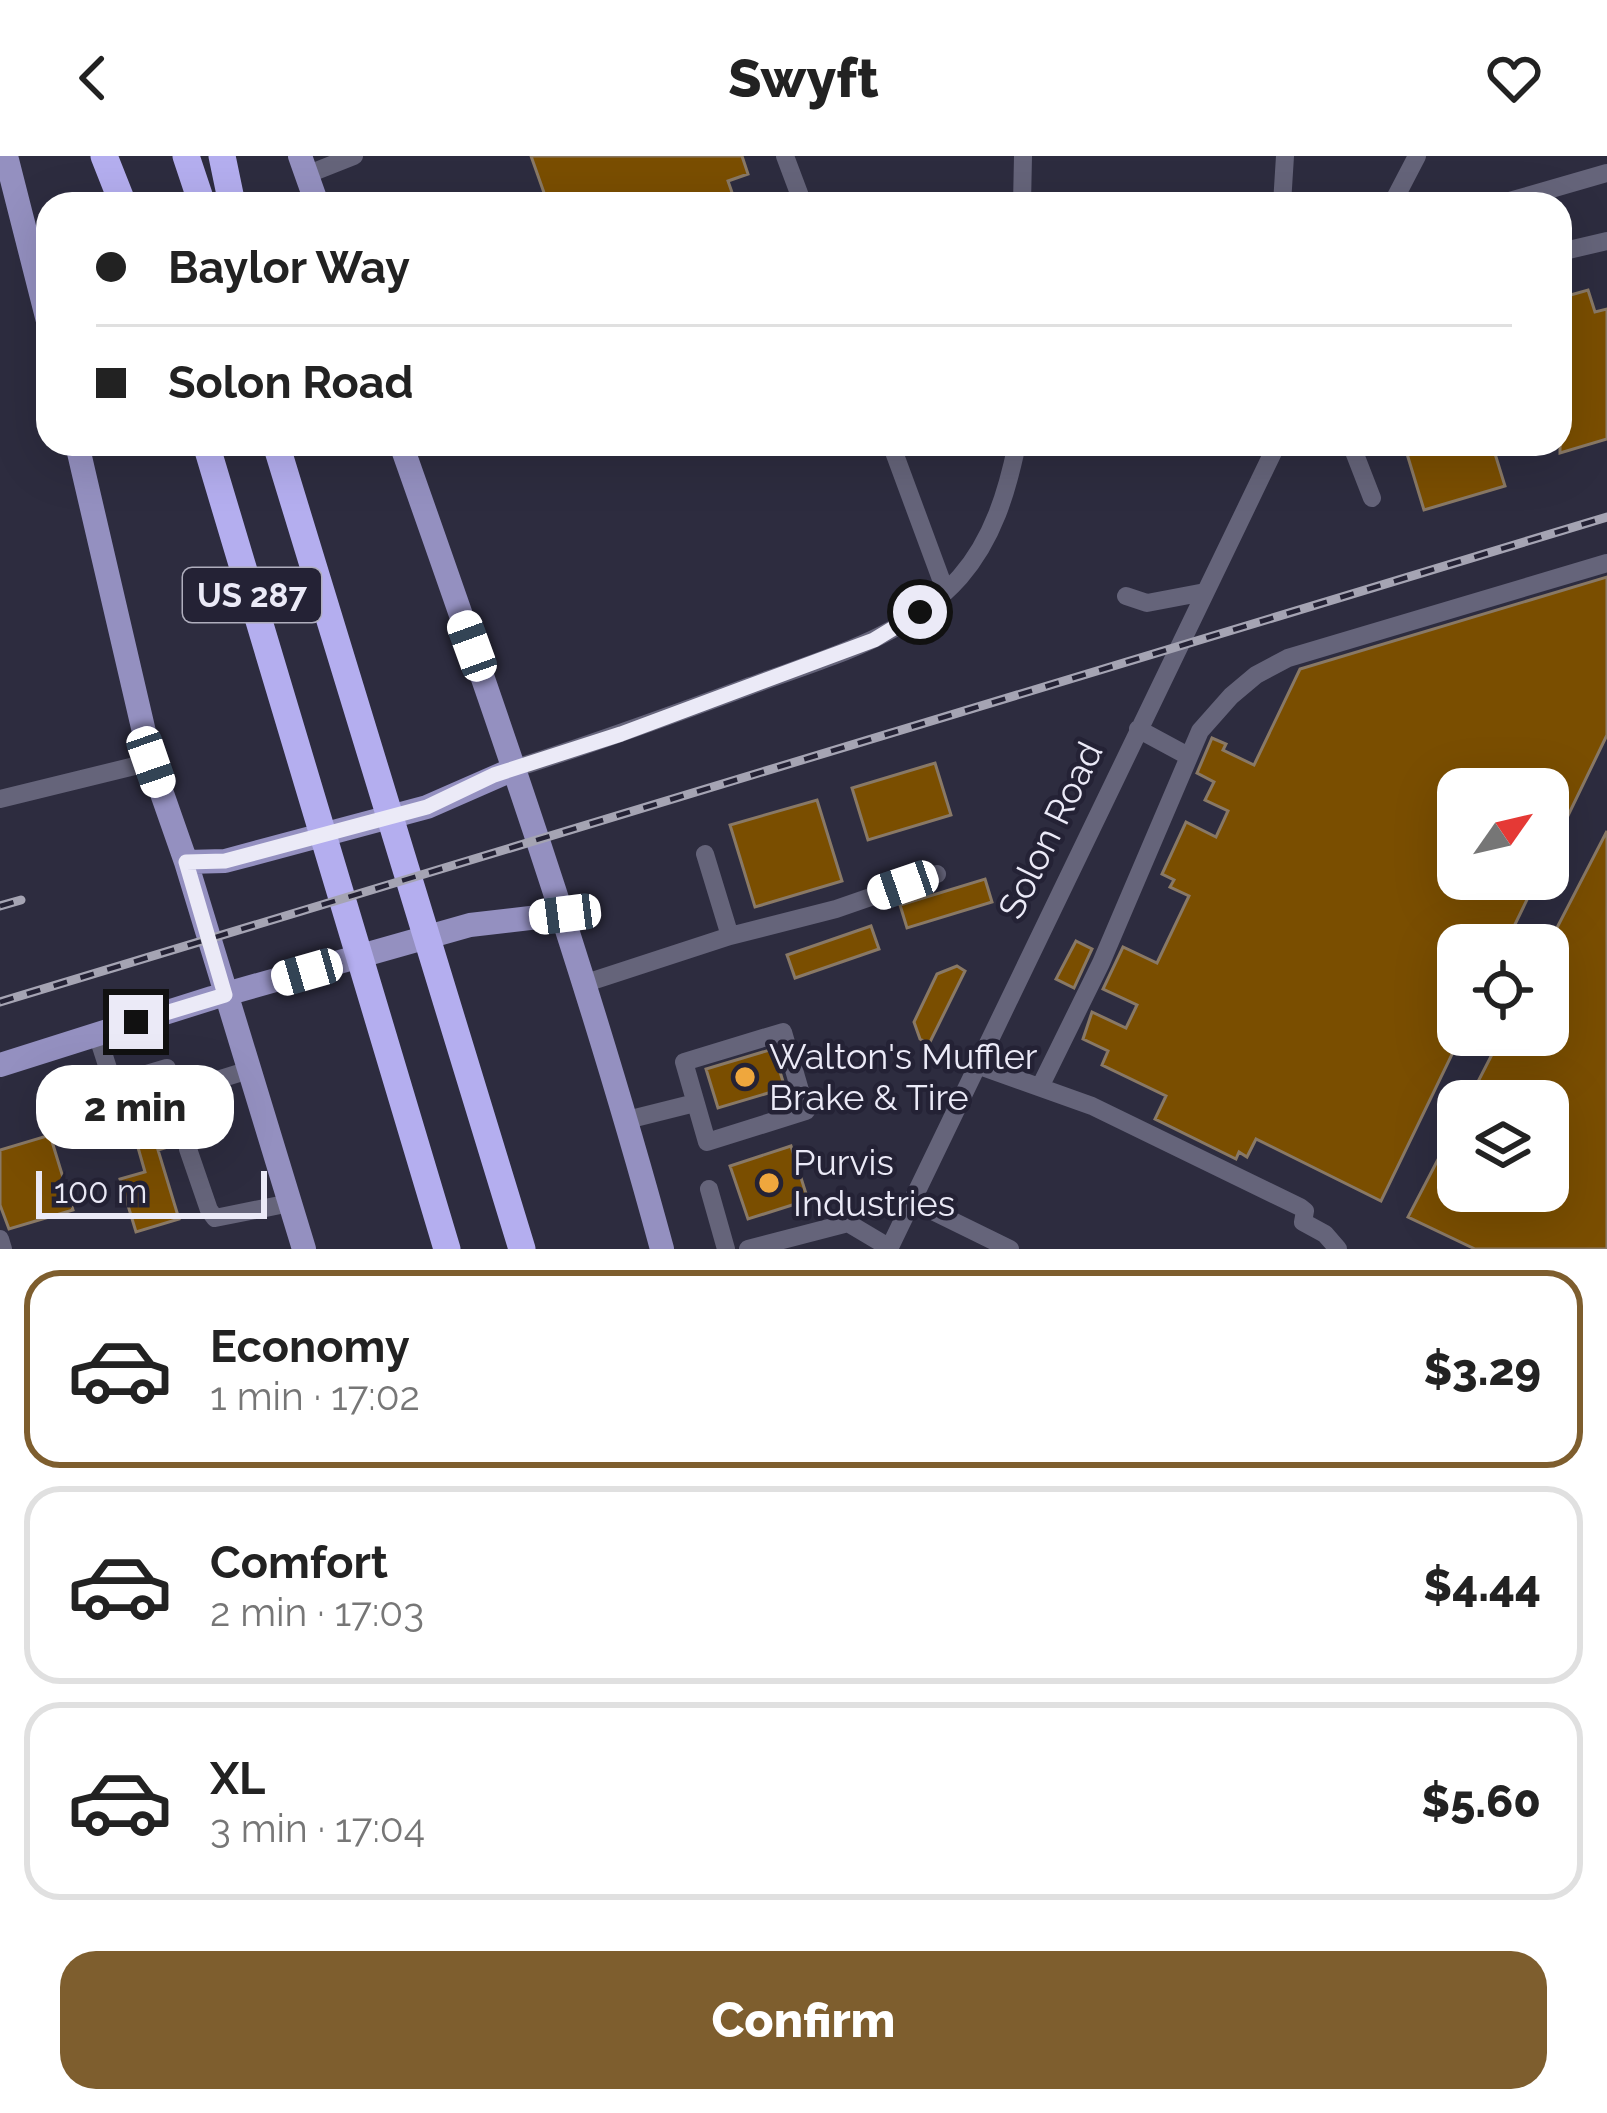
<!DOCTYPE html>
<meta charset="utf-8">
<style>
body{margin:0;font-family:Raleway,sans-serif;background:#f2f2f2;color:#222;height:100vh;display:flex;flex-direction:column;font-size:45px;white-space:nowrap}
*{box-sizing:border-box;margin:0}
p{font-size:39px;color:#767676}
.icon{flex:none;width:66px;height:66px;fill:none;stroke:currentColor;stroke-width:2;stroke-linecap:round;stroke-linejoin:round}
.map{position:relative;height:1093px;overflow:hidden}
.panel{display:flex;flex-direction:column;background:#fff;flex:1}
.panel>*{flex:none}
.guide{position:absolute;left:36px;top:36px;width:1536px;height:264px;border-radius:36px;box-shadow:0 12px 48px #0002;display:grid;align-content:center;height:264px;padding:0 60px;background:#fff}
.needle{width:78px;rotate:56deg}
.buttons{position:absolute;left:1437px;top:612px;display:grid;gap:24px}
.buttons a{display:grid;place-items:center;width:132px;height:132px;border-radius:24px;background:#fff;box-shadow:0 12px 48px #0002;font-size:60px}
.scale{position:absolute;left:36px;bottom:30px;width:231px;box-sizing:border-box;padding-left:12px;border:6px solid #ebeaf7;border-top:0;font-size:33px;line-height:42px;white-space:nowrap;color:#ebeaf7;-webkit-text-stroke:9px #242235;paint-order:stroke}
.end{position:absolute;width:54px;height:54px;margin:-27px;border:15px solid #ebeaf7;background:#111;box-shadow:0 0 0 6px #111}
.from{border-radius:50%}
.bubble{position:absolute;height:84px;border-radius:36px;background:#fff;box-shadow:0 12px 48px #0002;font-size:39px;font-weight:800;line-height:84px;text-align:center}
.car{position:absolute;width:36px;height:72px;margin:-36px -18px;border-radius:15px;box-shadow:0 0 9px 3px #0007;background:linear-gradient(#fff 24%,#345 0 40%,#fff 0 76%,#345 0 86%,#fff 0)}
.guide b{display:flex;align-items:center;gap:42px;height:114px;font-size:45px}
.guide b+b{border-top:3px solid #e0e0e0}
.guide i{width:30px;height:30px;background:#222}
ul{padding:21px 0 0;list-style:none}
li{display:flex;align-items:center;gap:36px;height:198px;margin:0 24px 18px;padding:0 36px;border:6px solid #e0e0e0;border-radius:36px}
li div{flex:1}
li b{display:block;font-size:45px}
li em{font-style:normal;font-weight:800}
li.current{border-color:#7e5e2e}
li>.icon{width:108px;height:108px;stroke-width:1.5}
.action{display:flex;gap:24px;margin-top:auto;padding:24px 60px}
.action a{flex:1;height:138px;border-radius:36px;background:#7e5e2e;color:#fff;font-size:48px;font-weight:800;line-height:138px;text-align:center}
header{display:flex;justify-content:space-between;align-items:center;height:156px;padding:0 60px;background:#fff;font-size:54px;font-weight:800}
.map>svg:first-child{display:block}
.building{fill:#7a4e00;stroke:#897966;stroke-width:3}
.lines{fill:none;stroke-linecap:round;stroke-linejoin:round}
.minor{stroke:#65647a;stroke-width:18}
.major{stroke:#9490c0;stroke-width:24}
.highway{stroke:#b4aeef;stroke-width:27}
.rail-casing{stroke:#a5a4b3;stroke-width:9}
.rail{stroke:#242235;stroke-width:4.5;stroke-dasharray:14;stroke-linecap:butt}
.route{stroke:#ebeaf7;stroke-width:15}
.poi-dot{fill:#efa73d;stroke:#242235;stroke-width:4.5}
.labels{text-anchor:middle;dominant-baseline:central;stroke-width:9;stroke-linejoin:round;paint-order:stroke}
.shield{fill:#242235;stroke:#afaebd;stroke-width:3}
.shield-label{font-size:33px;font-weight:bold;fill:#ebeaf7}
.street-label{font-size:36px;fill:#ebeaf7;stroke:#242235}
.poi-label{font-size:36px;fill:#ebeaf7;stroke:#242235;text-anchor:start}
</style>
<header><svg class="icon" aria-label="back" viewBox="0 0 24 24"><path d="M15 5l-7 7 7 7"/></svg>Swyft<svg class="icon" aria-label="heart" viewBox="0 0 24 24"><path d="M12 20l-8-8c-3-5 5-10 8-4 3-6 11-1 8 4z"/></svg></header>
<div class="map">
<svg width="1607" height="1093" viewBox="0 0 1607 1093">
<rect width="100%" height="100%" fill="#2d2c3f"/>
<path class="building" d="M531,0H742L748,18L728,25L736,48H548Z
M1588,134L1595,156L1607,153V283L1560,297V142Z
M1404,288H1492L1505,330L1424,354Z
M1607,421V579L1548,701V633H1458V723H1537L1505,789H1458V886L1381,1045L1256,983L1247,1001L1239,996L1236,1003L1155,963L1166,940L1102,909L1108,895L1083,883L1092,856L1126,872L1137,849L1103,833L1123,791L1157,807L1189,740L1170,731L1174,724L1162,718L1186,666L1216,681L1228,655L1205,644L1214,626L1197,617L1212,582L1226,588L1223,594L1254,609L1300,513Z
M935,607L951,659L868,684L852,632Z
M817,644L842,725L755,751L730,669Z
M1607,675V1093H1475L1408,1061L1458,965V1035H1548V945H1468L1502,879H1548V789Z
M985,723L992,746L907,772L900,749Z
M871,770L879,793L795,822L787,799Z
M1076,785L1092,793L1074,832L1056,823Z
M957,810L965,815L929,888L920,883L914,866L937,818Z
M773,893L785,932L718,952L706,913Z
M154,930L171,990L158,994L179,1063L136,1076L120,1023L145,1016L123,939Z
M50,979L73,1054L9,1073L0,1049V994Z
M791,990L808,1044L748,1063L730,1010Z"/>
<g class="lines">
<path class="minor" d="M785,0L803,48
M306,19L354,0
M1022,48L1023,0
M1282,48L1285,0
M1392,48L1417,0
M1499,48L1607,17
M1560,96L1607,85
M891,288L945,434
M1351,288L1372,342
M1126,440L1147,447L1205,436
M1138,573L1188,600
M516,612C595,587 672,559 750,530C823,503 906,482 960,421C993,383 1007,336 1017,288
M0,643L151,606
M730,780L836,753L937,718
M586,827L730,780L705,698
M783,876L806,955L707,986L684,906Z
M97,878L113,928L167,912L175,937L249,914
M977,909L1092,950L1300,1051L1305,1055L1303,1066L1325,1078L1338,1093
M1040,931L1101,807L1200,575L1231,540L1256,519L1288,502L1607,407
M627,964L695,947
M188,993L209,1054L215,1062L290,1047
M709,1033L726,1093
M912,1045L1010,1093
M0,1083L3,1093
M748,1093L848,1067L890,1092
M889,1093L1277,288"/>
<path class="major" d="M6,0L48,165
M300,0L317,48
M77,288L151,606L186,706L304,1093
M401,288C495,554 588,820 662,1093
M186,706L225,705L427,651L516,612
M0,909L212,842L470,769L564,758"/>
<path class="highway" d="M104,0L123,48
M186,0L202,48
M222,0L232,48
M206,288L447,1093
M276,288L522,1093"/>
<g class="rail-casing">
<path id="rail" d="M0,750L21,744
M0,846L1607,361"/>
</g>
<use href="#rail" class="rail"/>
</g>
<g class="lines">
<path class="route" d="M136,866L225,839L186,706L225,705L427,651L494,619L621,578L874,484L920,456"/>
</g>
<g class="poi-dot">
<circle cx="745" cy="921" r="12"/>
<circle cx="769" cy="1027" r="12"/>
</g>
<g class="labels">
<rect class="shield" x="183" y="412" width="138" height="54" rx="9"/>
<g class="shield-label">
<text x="252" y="439">US 287</text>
</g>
<g class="street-label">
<text transform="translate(1050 674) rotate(-64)">Solon Road</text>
</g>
<g class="poi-label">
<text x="769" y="900">Walton's Muffler<tspan x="769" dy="41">Brake &amp; Tire</tspan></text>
<text x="793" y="1006">Purvis<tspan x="793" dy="41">Industries</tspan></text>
</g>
</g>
</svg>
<div class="buttons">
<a><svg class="needle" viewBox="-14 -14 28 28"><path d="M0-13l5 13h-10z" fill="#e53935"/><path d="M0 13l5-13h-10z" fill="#767676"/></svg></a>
<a><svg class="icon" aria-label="locate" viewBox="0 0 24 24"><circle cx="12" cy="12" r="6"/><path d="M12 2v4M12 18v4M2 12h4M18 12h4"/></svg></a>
<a><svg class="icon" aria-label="layers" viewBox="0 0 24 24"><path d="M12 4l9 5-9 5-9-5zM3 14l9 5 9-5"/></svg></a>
</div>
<div class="scale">100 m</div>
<i class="end from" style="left:920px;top:456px"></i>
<i class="end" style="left:136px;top:866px"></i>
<div class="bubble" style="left:36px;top:909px;width:198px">2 min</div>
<i class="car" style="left:472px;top:490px;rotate:340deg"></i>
<i class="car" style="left:151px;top:606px;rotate:161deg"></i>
<i class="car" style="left:903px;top:729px;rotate:251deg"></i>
<i class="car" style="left:565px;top:758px;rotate:263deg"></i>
<i class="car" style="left:307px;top:816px;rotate:254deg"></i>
<div class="guide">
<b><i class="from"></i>Baylor Way</b>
<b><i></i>Solon Road</b>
</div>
</div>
<section class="panel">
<ul>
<li class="current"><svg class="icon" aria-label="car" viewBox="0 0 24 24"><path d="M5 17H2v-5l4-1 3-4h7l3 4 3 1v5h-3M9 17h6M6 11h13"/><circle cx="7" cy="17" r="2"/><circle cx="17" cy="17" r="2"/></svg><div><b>Economy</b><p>1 min · 17:02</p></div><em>$3.29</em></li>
<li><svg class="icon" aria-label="car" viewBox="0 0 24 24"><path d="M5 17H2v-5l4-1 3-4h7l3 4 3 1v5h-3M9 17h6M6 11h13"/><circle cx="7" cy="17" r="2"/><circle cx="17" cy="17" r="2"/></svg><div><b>Comfort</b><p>2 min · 17:03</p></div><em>$4.44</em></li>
<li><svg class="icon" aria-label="car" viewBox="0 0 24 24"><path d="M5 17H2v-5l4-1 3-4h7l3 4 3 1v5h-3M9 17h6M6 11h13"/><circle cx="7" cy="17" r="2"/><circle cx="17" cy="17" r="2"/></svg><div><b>XL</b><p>3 min · 17:04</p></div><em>$5.60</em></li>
</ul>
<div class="action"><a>Confirm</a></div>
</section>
